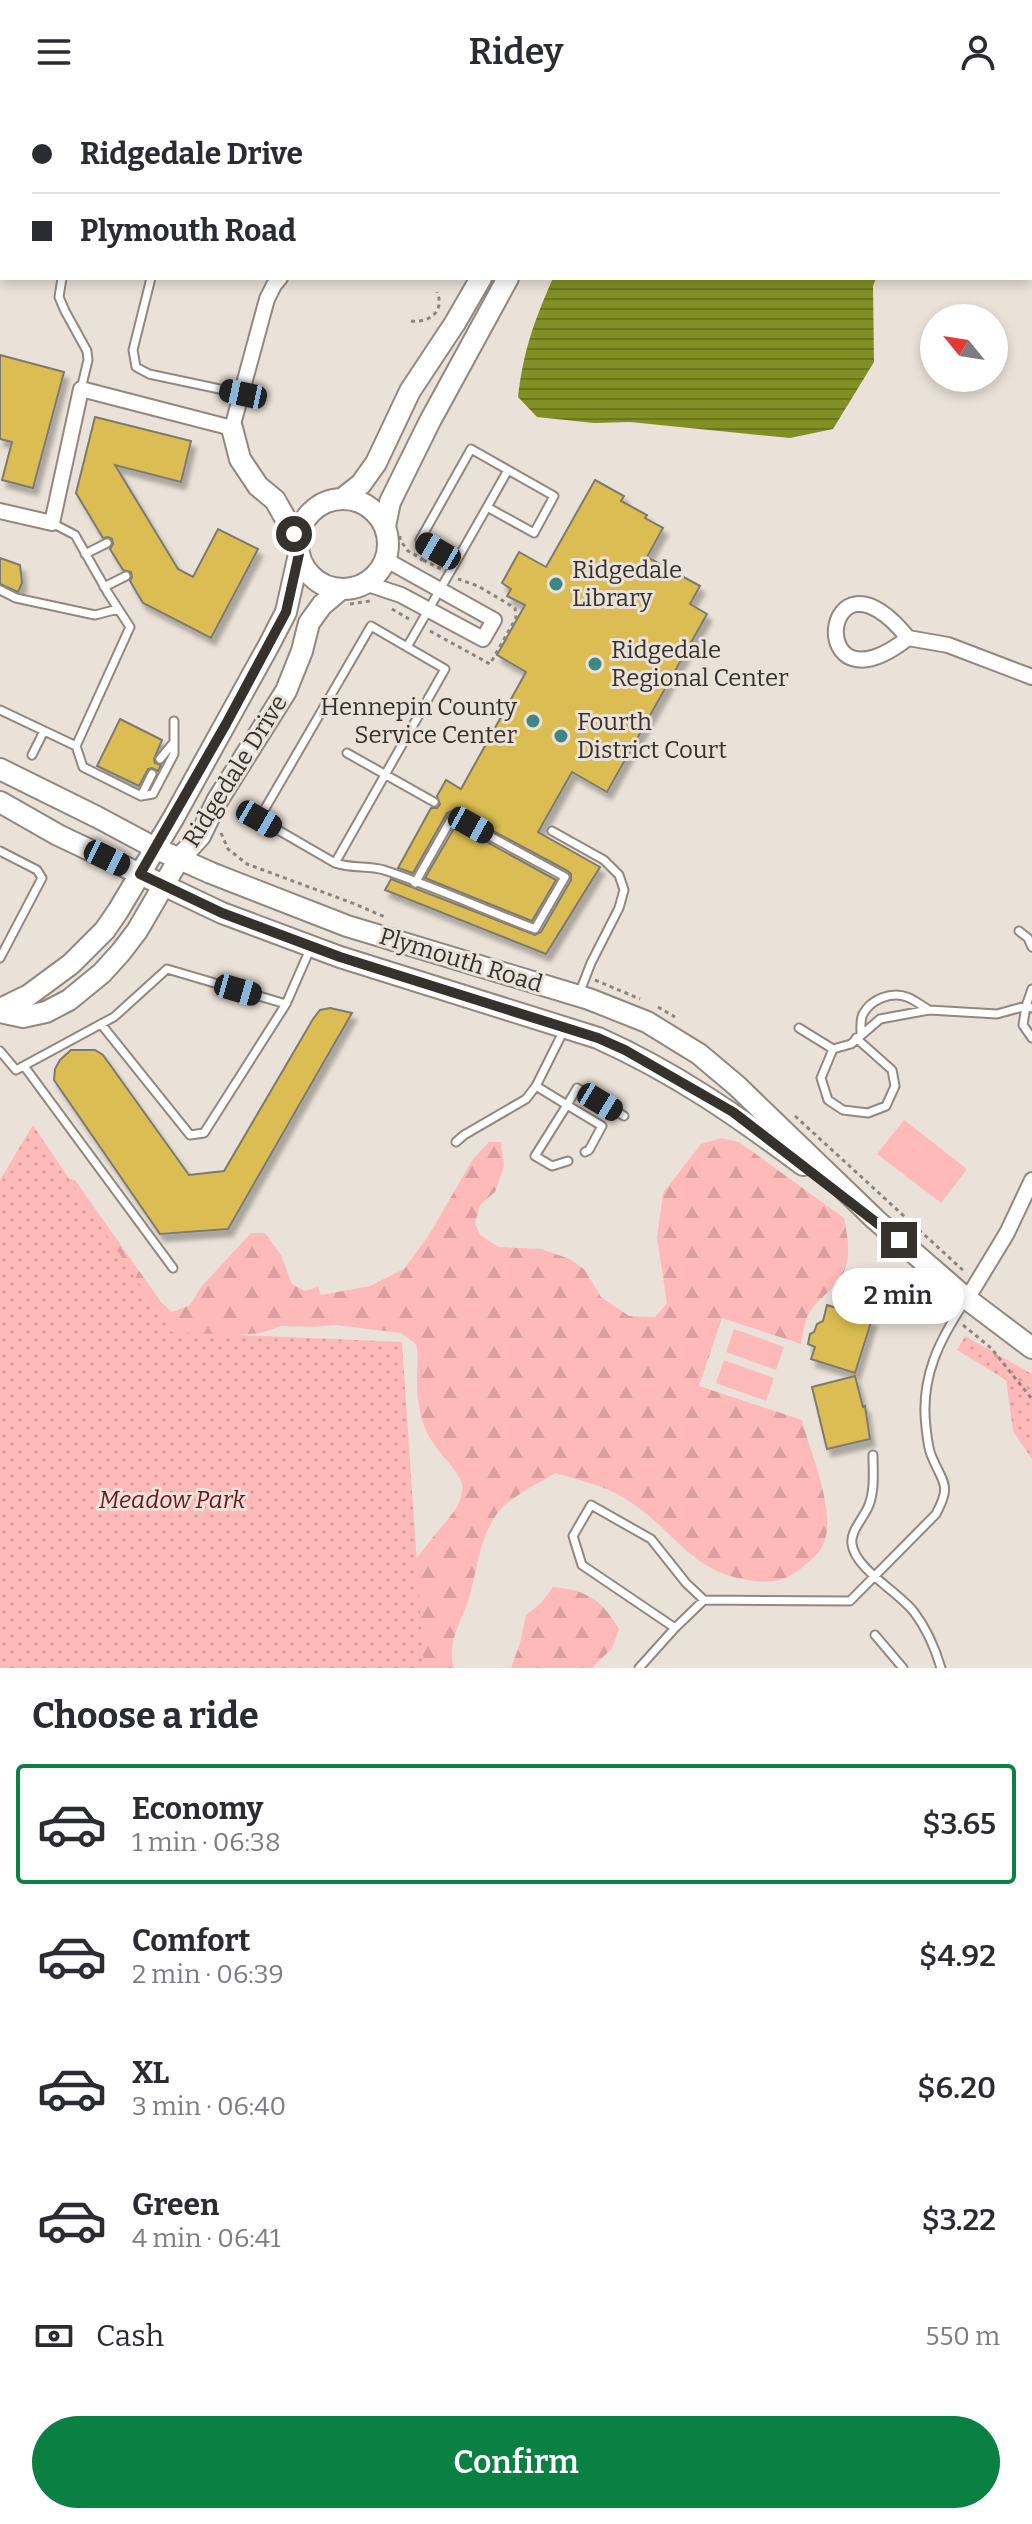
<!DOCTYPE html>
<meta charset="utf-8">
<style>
body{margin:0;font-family:Bitter,serif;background:#f7f7f7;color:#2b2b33;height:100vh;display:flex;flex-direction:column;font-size:30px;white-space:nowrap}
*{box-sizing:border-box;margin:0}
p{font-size:26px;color:#7c7c81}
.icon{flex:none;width:44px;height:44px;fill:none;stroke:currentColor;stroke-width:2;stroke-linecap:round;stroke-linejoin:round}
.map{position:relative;height:1564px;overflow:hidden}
.details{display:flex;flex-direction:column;background:#fff;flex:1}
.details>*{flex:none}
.guide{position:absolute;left:0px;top:0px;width:1032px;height:176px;box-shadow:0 4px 12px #0003;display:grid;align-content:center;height:176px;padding:0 32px;background:#fff}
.needle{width:52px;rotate:300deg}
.tools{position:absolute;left:920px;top:200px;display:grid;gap:16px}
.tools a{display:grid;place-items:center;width:88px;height:88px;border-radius:50%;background:#fff;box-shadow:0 4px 12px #0003;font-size:40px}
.end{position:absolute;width:36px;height:36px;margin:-18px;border:10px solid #35322e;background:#fff;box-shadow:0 0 0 4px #fff}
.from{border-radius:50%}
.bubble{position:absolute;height:56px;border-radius:28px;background:#fff;box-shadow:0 4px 12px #0003;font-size:26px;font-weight:600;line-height:56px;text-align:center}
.car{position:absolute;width:24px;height:48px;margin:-24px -12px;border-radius:10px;box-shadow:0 0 6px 2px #0007;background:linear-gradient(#222 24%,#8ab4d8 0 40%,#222 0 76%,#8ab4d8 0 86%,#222 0)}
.guide b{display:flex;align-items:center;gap:28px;height:76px;font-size:30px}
.guide b+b{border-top:2px solid #e1e1e2}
.guide i{width:20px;height:20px;background:#2b2b33}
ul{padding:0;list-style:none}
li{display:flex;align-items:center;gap:24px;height:120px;margin:0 16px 12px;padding:0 16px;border:4px solid transparent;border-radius:8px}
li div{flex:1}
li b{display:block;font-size:30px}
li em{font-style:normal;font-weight:600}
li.current{border-color:#0b8043}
li>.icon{width:72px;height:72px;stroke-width:1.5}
h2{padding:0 32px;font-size:36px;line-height:96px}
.pay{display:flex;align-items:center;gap:20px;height:88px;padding:0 32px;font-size:30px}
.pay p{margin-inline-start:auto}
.button{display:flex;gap:16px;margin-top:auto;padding:16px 32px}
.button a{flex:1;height:92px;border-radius:48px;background:#0b8043;color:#fff;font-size:32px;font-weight:600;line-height:92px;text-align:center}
header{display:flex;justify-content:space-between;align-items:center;height:104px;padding:0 32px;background:#fff;font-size:36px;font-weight:600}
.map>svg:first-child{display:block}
.green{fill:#febab9}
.forest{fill:url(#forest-firs)}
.park{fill:url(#park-dots)}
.water{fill:url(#water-rules)}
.building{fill:#dcbd53;stroke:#7d7a70;stroke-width:2;filter:url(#shadow)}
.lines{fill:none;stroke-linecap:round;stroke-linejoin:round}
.lane-casing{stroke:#918880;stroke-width:11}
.street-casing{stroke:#918880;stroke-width:18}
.secondary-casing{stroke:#918880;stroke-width:24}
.path{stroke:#8c8680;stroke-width:3;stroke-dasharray:4 4;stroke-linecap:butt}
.lane{stroke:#fff;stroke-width:7}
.street{stroke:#fff;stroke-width:14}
.secondary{stroke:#fff;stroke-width:20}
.route{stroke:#35322e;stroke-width:10}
.poi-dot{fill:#3f8783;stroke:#eae1d8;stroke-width:3}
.labels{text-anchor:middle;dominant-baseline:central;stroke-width:6;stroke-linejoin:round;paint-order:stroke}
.poi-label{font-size:24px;fill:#35322e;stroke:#eae1d8;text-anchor:start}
.street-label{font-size:24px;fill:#35322e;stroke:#eae1d8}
.park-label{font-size:24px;font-style:italic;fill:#711320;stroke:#eae1d8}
</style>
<header><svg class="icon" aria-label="menu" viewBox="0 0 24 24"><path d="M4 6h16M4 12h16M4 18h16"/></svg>Ridey<svg class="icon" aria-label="person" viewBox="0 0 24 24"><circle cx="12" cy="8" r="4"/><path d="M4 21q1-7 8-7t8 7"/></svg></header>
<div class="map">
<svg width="1032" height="1564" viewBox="0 0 1032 1564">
<defs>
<pattern id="forest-firs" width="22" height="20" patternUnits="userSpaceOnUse" patternTransform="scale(2)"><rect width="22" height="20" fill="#febab9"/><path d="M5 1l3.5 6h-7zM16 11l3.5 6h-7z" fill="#daa09f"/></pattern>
<pattern id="park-dots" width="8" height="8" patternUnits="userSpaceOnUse" patternTransform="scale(2)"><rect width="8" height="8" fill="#febab9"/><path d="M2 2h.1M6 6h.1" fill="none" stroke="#daa09f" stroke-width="1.8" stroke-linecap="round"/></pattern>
<pattern id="water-rules" width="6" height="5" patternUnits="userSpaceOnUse" patternTransform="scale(2)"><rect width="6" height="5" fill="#819024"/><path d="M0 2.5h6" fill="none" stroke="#6a7620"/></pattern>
<filter id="shadow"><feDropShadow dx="4.5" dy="7" stdDeviation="2" flood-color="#0004"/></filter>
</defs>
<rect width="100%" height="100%" fill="#eae1d8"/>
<path class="green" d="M904,1016L967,1065L941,1099L877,1050Z
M734,1225L784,1243L776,1266L726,1248Z
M724,1256L774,1274L766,1297L716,1279Z"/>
<path class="forest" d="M722,1034L739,1038L844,1114C848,1135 853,1157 839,1176C830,1188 817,1196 809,1209C804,1218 803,1230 801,1240L722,1214L699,1282L802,1316C810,1349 840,1413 821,1445C816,1453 806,1460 799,1466C784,1477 773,1479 754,1477C690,1470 674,1424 624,1394C603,1381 578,1376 555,1369C540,1379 510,1393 499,1407C479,1433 478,1463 469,1494C462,1517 446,1539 454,1564H371C380,1538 386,1507 398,1482C405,1466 419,1452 430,1437C441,1421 466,1402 462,1380C459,1366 432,1344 425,1324C419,1309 417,1293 417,1276C417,1263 419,1253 416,1240L401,1229L336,1221L312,1223L281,1222L261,1229L235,1231L213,1242L0,1171L44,1069L75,1076L161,1198L172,1208L190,1201L202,1182L251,1129H265L281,1151L292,1180L305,1187L318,1183L321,1191L370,1182L404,1165L429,1131L473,1055L489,1038H501L504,1062L495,1088L480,1101L475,1119L480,1131L499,1143L541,1145L570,1155L585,1166L601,1193L629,1212L655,1213L667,1199L657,1134L663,1089L701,1040Z
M553,1483C587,1486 602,1496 619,1525L612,1544L592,1564H511L520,1539L526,1511L541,1499Z"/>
<path class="park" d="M33,1021L172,1228L402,1238L424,1564H0V1076Z
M965,1232L1032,1270V1355L1013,1327L1006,1276L957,1246Z"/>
<path class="water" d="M553,174H876L873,182L874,258L833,325L790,334L630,318L594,319L537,313L518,293C524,244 534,218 553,174Z"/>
<path class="building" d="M0,251L64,268L33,384L2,376L12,338L0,335Z
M95,313L191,337L181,378L115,361L178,465L193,473L218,425L258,445L211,534L143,499L130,477L132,473L131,468L123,466L110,445L113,440L112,435L108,433L103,434L76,389Z
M595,376L624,392L621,397L647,411L645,414L663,424L647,453L700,482L690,500L707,510L607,688L572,668L538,728L600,763L546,850L385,786L391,775L535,831L541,828L571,776V770L568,767L454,706L447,709L413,769L398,764L431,704H437L440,700L437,692L446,676L461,685L526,568L497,551L525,501L507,492L511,485L502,479L519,448L546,463Z
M0,454L20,461L22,479L18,488L0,480Z
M120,615L162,636L154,655L155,659L161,661L158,667L152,664L148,665L139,682L97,662Z
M456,721L556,776L532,817L425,774Z
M330,904L352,909L228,1125L160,1130L54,976L55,965L60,956L71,946H95L103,951L189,1071L224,1067L313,915L320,906Z
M827,1201L872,1215L855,1269L811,1255L815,1243L808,1240L810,1230L814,1228L817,1220L823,1217Z
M855,1272L863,1303L865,1302L870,1335L827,1345L812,1283Z"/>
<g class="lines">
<g class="lane-casing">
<path id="lane" d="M183,0V2
M637,2L638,0
M759,2V0
M0,126L2,127
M62,174L59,193L65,207L87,247L88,256L81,285
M151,174L133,246L136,263L149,270L243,290
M487,403L534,429L554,392L508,366
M85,450L107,439
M104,483L126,472
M0,486L16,494L95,511L118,505
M407,543L445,565L335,759L259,715L371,522L407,543C441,484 475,425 508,366L471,345L420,436L456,457
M0,606L76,642L130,523L108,489L75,431L52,419
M76,642L83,663L141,692L153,690L174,650V617
M347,649L434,698
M32,651L44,627
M160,655L174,638
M141,692L152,670
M552,727L604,756L619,771L624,786L619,804L591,859L579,890
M0,747L37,766L42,774L0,854
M335,759C352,765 369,761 384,766C435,783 485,806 535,825L565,773L453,712L415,779
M1019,827L1028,834L1032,843
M1032,904L1026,902L1023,921L1032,934
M101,920L190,1031L204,1029L286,900
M799,924L833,945L851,940L880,915L929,906L997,910L1026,902L1032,885
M861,929C861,922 860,916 863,910C871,895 892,887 907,893C915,896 922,902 929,906
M833,945L821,974L828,996L843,1006L868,1009L886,1002L895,982L892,966L856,934
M0,947L16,966L114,913L167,865L286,900L311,843
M24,962L173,1164
M536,982L567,1001L535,1052L552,1062L568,1057
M456,1038L464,1031L526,995L536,982L564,926
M585,1048L589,1046L602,1022L567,1001L577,984L624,1012
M873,1351C873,1368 875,1385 869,1401C864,1414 850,1427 852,1440C855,1465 899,1488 914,1508C927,1525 935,1544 941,1564
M704,1496L675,1524L582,1461L573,1432L591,1401L651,1435L686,1479L704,1496L850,1497L936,1410C952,1380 943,1380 932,1353C928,1345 927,1333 926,1323C920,1274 939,1236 966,1196
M875,1531L903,1564
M639,1564L675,1524"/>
</g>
<g class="street-casing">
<path id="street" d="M525,2L526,0
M0,407L52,419L81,285L232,324L267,195L274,181L280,174
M365,479L401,491L483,535L494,516L390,458L387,451
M908,534C803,617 821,426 908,534L948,541L1032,573
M967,1195L1007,1129L1032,1076"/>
</g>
<g class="secondary-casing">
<path id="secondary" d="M575,2L576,0
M601,2L602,0
M232,324L240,355L258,382L275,396L298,437
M342,395L361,380L376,359L410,287L455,219L481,174
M298 440a45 45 0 1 1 90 0a45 45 0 1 1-90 0Z
M385,422L390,398L430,317L508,174
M0,665L97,713L155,744L211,769L347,822L589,895L647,918L699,950L737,982L876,1116L967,1195L1032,1244
M0,698L58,731L222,809L340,853L598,934C674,968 736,1011 803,1061
M0,905L29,891L71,860L105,826L118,807L174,713L269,541L286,508L299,450
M0,908L23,913L46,908L69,896L102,869L121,848L137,827L179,755L200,732L217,697L286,587L302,547L309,519L322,501L341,485"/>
</g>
<path class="path" d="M304,0L305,2
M411,217C430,219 445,207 437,188
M400,432V436L408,447L422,455L420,457
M423,456L441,465
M350,500L370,497
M392,505L409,515
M430,527L490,560L516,514L515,504L478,482L458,475
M221,729L228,745L247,760L355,800L387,814
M595,876L640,895
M658,903L675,913
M795,1012L966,1169
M963,1221L991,1244L1032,1295"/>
<use href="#lane" class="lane"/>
<use href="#street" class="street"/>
<use href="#secondary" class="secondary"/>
</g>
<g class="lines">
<path class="route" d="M294,430L298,437L299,450L286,508L226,620L140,770L222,809L340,853L598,934L625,946L733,1008L899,1136"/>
</g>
<g class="poi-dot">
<circle cx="556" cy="480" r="8"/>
<circle cx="595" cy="560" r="8"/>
<circle cx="533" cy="617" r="8"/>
<circle cx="561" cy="632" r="8"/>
</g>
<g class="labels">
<g class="poi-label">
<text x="572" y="466">Ridgedale<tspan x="572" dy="28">Library</tspan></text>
<text x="611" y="546">Ridgedale<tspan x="611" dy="28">Regional Center</tspan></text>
<text x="517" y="603" text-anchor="end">Hennepin County<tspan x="517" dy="28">Service Center</tspan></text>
<text x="577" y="618">Fourth<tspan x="577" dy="28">District Court</tspan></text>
</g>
<g class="street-label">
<text transform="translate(235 667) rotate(-58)">Ridgedale Drive</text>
<text transform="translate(461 856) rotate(17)">Plymouth Road</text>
</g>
<g class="park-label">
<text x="172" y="1396">Meadow Park</text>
</g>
</g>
</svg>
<div class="tools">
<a><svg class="needle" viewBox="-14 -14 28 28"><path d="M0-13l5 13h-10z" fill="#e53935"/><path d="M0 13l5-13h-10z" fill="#7c7c81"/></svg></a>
</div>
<i class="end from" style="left:294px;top:430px"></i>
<i class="end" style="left:899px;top:1136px"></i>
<div class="bubble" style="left:832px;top:1164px;width:132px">2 min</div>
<i class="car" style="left:243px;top:290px;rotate:282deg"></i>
<i class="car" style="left:438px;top:447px;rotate:300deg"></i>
<i class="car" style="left:259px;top:715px;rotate:120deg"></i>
<i class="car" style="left:471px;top:721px;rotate:119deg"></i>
<i class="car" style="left:107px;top:754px;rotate:116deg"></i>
<i class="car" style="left:238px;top:886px;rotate:106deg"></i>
<i class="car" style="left:600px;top:998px;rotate:121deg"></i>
<div class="guide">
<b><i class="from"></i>Ridgedale Drive</b>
<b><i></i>Plymouth Road</b>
</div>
</div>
<section class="details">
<h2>Choose a ride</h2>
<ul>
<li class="current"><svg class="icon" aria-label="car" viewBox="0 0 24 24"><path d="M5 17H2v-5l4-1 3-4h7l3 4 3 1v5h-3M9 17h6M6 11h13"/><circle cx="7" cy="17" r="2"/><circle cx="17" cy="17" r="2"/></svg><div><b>Economy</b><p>1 min · 06:38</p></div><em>$3.65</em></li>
<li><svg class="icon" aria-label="car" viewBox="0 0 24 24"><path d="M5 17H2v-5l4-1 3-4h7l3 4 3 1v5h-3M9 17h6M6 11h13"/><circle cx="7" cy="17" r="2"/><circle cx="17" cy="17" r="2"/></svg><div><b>Comfort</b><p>2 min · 06:39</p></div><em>$4.92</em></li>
<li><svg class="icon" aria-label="car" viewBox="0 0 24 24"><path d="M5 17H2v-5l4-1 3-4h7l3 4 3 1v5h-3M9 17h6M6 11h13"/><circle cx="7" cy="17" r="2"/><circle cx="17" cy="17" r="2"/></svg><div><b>XL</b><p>3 min · 06:40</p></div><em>$6.20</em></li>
<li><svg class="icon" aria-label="car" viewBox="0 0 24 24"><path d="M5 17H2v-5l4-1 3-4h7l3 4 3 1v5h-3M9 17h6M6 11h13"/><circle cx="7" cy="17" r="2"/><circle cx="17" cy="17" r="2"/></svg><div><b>Green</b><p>4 min · 06:41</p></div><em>$3.22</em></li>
</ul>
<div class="pay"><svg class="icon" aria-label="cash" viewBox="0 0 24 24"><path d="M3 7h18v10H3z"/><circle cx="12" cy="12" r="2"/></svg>Cash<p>550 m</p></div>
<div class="button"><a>Confirm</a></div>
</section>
